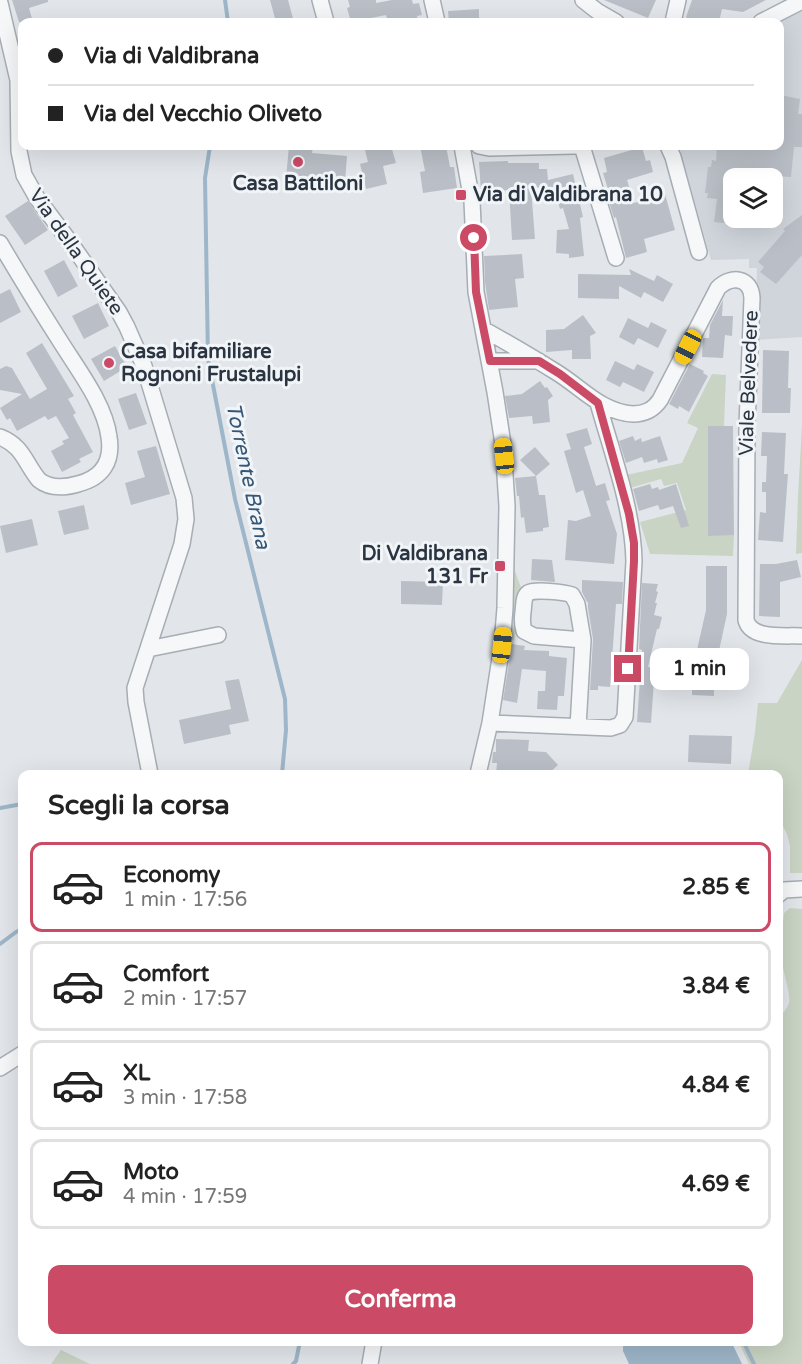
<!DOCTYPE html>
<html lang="it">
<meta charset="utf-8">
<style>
body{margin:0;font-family:"Varela Round",sans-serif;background:#f6f6f6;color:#222;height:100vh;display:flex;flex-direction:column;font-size:22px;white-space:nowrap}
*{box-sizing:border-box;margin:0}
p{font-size:20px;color:#767676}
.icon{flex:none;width:33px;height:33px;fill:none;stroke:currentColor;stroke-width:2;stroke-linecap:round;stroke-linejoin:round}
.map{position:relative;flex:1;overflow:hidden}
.side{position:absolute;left:18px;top:770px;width:765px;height:576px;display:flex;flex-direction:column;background:#fff;border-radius:12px;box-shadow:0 6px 24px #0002}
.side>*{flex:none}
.banner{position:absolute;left:18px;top:18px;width:766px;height:132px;border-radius:12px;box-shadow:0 6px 24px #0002;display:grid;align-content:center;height:132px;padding:0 30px;background:#fff}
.buttons{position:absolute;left:723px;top:168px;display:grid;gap:12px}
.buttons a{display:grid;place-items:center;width:60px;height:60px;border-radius:12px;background:#fff;box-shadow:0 6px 24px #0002;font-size:30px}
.end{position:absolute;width:27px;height:27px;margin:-14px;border:8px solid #cb4b66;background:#fff;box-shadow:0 0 0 3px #fff}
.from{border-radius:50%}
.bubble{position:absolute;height:42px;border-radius:12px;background:#fff;box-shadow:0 6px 24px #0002;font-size:20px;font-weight:700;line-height:42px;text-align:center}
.car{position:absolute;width:18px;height:36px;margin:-18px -9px;border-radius:8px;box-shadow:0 0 4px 2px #0007;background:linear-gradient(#f5c518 24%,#345 0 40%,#f5c518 0 76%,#345 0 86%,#f5c518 0)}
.banner b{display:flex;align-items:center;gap:21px;height:57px;font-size:22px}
.banner b+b{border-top:2px solid #e0e0e0}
.banner i{width:15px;height:15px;background:#222}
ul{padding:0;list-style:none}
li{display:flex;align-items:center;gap:18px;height:90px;margin:0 12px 9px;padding:0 18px;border:3px solid #e0e0e0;border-radius:12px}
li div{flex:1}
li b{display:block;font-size:22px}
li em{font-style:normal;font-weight:700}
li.current{border-color:#cb4b66}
li>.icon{width:54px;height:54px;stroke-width:1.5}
h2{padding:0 30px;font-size:27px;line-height:72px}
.button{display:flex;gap:12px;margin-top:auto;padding:12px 30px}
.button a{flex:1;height:69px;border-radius:12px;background:#cb4b66;color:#fff;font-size:24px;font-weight:700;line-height:69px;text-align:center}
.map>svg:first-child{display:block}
.built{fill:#d0d5dc;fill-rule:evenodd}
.green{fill:#c9d4c4}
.water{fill:#9eb6c9}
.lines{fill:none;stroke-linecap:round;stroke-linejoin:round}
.stream{stroke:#9eb6c9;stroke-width:4}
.building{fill:#babfc7}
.minor-casing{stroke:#a7adb4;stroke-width:18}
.minor{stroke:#f5f7f9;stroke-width:15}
.route{stroke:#cb4b66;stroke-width:8}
.poi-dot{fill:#cb4b66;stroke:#f2f5f8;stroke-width:2}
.labels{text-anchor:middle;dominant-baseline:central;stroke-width:6;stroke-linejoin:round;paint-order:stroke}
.poi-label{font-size:20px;font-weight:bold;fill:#2b3542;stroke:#f2f5f8;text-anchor:start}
.street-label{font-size:20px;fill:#2b3542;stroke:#f2f5f8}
.water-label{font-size:21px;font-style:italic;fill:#365675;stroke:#f2f5f8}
</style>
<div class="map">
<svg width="802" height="1364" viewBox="0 0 802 1364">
<rect width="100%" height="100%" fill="#e2e6ea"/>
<path class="built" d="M802,10V337L755,340L757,268H749V259L711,260L679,146H780V22H778ZM734,178H772V218H734Z"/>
<path class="green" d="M712,374L726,375L724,426L708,427V535H734L733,556L650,554L640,522L686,510L677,483L664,486L661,479L630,488L626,475L682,463L698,428L687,423Z
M802,425V553L796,554L798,496Z
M511,560L523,593L516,613L514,640L505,638Z
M802,660V873H790V846L787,834L779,819L778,774H748L755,732L758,703H777Z
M790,908L802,909V1364H749L738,1341H778V1020C781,1015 787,1009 789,1003C791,995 783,972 782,961C781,945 782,929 784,913Z
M61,1350L90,1364H51Z"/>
<path class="water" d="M623,1341H731L742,1364H629L623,1351Z"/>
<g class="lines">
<path class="stream" d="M225,0L228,22
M210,146L205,178L208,359L235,499L285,699L286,730L282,774
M0,808L22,804
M0,944L16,932L22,929
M743,1341L754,1364
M293,1364L296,1361L300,1341"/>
</g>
<path class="building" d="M12,0H48V2L29,8L33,22H19Z
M270,0H288L294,22H276Z
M348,0H376V3L392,0H412L413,4L419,3L422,15L417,16L418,21L410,22H388L386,15L351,22L347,8L350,7Z
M604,0H656L648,18Z
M692,0H766L743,12L722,9L719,22L705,20L701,22H690L686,17Z
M479,9V22H449L448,11Z
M780,95L800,99L798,114H802V147H794L791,177L775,176L774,179L734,178V224L714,222L717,199L707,198L708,193H705L708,167H711L712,160L716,161L717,146H780Z
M289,146H313L312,153L347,156L345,182L321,181V178L296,176V180L286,178Z
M381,146H391L396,163L383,166L387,184L366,189L360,164L368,162L365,150Z
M420,146H446L450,167H454L457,188L423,193L420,172L425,171Z
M642,147L646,161L650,160L653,172L627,180L634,203L665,194L675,230L644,239L647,252L626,258L616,217L614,218L607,196H610L603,173L607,172L604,158Z
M508,161V163H539V169H547L548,180L573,174L583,217L580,218L584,256L569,258V254L556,253L557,230L569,229L563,208L560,209L554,187L531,188L535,239L512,240L509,190L481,192L479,162Z
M28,201L48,230L25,245L5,216Z
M802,215V255L776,284L760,272L764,267L758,262L785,231L783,229Z
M522,254L524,278L515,279L518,307L489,310L485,282L484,256Z
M64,260L78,286L58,297L44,271Z
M629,269L654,281L657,275L673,284L663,302L644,292L641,298L619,286V299L578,298V274L631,275Z
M10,289L21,312L0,323V294Z
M723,300L722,316H733L732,336L725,335L723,358L702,357L703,338H709L710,325Z
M98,303L109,326L84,339L72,316Z
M583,315L596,333L590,336L591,359H572V350L546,352V330L564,329Z
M628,318L648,328L651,322L667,330L658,348L638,338L634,345L619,337Z
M42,343L74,396L68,399L76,413L73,415L93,452L79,459L81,462L62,472L51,451L64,444L62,441L69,438L56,416L48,420L45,416L17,431L10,418L7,420L0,408L22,394L0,390V369L6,366L12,368L30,399L47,389L26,353Z
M115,346L127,367L104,381L91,359Z
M763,350L789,351L788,388H791L790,413H762Z
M615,361L634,370L637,364L654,372L644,392L623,382L620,387L606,380Z
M690,364L704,371L703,373L708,376L689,412L679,406L678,409L669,404Z
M540,381L545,388L547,387L553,396L548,400L550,422L533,424L532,416L509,418L505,396L522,394Z
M136,393L147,424L129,430L118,399Z
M708,426H733L734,535L708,536Z
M587,428L592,444L584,447L596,486L605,483L610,500L606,501L617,534L614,564L565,560L568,520L576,521L591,516L583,490L576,493L564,451L571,449L566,434Z
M762,432L786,433L784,474H788L783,542L758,540L760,512L766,513V492H762V482H766L767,456H761Z
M633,436L635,441L641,438L642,442L660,436L668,460L658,463L657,459L644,463L642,457L626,463L619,441Z
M156,446L170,494L131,505L125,483L145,477L137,451Z
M535,447L550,464L536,476L539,495H545L549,527L543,528V531L526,533L524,517L521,518L519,496H517L515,478L536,476L520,460Z
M650,484L652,489L658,487L659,490L676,484L689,526L681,528L673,506L660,510L658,505L639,511L633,489Z
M84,505L89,529L64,535L58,511Z
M32,519L38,545L6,553L0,526Z
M532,559L552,560L555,582L531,580Z
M797,560L801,577L780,582V617L759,616L760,564H776Z
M706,566H727V614L714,674V696L692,695V672L706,610Z
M582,580L623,582L622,604H616L610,687L598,686V690H590L593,639L588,608V602H587L582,592Z
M401,581L443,582L442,605L401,604Z
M642,583L658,584L656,591L658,592L655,603H657L654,615L662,617L659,629H657L648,667H655L651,723L637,722L642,650L639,649Z
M512,644L525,646L524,650L549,651V656L567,658L564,696H558L557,710L537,709L538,691H545L546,671L522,669L517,703L503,700Z
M239,679L249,721L229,725L231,734L184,744L179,720L231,709L225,681Z
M689,735L732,736L731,764L688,762Z
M496,739L529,740L528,751L546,752L558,765L548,774H496L497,763H492L493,752H496Z"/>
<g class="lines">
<g class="minor-casing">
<path id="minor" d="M320,0L326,22
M432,0L437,22
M583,0L597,11L616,22
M0,3L18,80L19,151L24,175L37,198L67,238L119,312L127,327L144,366L184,498L186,519L182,544L135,688L136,702L150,774
M673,22L678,0
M761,22L802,1
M462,146L472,201L476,292L495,392L503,444L507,506L505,608L502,645L490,723L478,774
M479,146L489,148L575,146
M582,146L616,258
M668,146L673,157L699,252
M0,243C20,277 41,311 62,344C79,371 105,405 109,437C113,462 102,478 78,484C64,488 50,489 39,480C25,463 23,446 0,437
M483,329C508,343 532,357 556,372C581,387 601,412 633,414C645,414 653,410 660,400L718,288C731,275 751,277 752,298L747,425L746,620C751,640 785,635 802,636
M490,361H539
M148,649L218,635
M490,723L611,728L620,725L625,717L634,561C633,509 612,453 598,403
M578,727L583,640L577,604L572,595C565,592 534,589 528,593C523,597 524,606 523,612C522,619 522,624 524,631L534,636L583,640
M778,895L784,890L802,889
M0,1068L22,1054
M370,1364L374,1341"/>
</g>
<use href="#minor" class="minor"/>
</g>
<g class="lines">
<path class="route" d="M474,238L476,292L490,361H539L560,374L598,403L629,514L634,543V561L628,669"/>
</g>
<g class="poi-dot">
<circle cx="298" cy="162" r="6"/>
<rect x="455" y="189" width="12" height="12" rx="3"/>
<circle cx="109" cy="363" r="6"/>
<rect x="494" y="560" width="12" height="12" rx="3"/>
</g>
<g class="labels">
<g class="poi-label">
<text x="298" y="184" text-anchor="middle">Casa Battiloni</text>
<text x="473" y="195">Via di Valdibrana 10</text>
<text x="121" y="352">Casa bifamiliare<tspan x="121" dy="23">Rognoni Frustalupi</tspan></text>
<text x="488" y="554" text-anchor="end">Di Valdibrana<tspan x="488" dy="23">131 Fr</tspan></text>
</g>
<g class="street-label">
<text transform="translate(76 252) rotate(55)">Via della Quiete</text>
<text transform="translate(749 383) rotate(-88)">Viale Belvedere</text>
</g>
<g class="water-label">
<text transform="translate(248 476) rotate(78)">Torrente Brana</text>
</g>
</g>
</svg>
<div class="buttons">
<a><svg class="icon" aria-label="layers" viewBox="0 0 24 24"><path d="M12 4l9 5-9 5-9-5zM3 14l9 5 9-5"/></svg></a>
</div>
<i class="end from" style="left:474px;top:238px"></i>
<i class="end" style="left:628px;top:669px"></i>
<div class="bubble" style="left:650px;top:648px;width:99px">1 min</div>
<i class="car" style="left:688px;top:347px;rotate:207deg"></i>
<i class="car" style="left:504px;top:456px;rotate:354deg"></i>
<i class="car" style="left:502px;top:645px;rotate:6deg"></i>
<div class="banner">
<b><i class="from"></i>Via di Valdibrana</b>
<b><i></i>Via del Vecchio Oliveto</b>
</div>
<section class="side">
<h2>Scegli la corsa</h2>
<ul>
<li class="current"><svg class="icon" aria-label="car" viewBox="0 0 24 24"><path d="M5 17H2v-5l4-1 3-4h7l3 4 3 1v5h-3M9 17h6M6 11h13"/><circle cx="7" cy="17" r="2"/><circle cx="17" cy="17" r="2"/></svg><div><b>Economy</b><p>1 min · 17:56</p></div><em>2.85 €</em></li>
<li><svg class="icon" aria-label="car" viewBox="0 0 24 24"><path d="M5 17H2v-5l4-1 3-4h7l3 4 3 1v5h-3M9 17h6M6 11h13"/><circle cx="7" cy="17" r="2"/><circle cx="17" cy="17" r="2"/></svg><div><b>Comfort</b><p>2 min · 17:57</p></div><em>3.84 €</em></li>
<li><svg class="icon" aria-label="car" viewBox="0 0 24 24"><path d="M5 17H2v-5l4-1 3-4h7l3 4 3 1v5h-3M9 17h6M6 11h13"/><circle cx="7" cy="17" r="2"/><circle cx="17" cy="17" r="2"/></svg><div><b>XL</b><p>3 min · 17:58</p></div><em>4.84 €</em></li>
<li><svg class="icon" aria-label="car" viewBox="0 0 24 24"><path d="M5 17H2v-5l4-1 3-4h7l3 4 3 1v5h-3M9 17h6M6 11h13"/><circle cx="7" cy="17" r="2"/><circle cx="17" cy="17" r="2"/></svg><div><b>Moto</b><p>4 min · 17:59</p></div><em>4.69 €</em></li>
</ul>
<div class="button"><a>Conferma</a></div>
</section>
</div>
